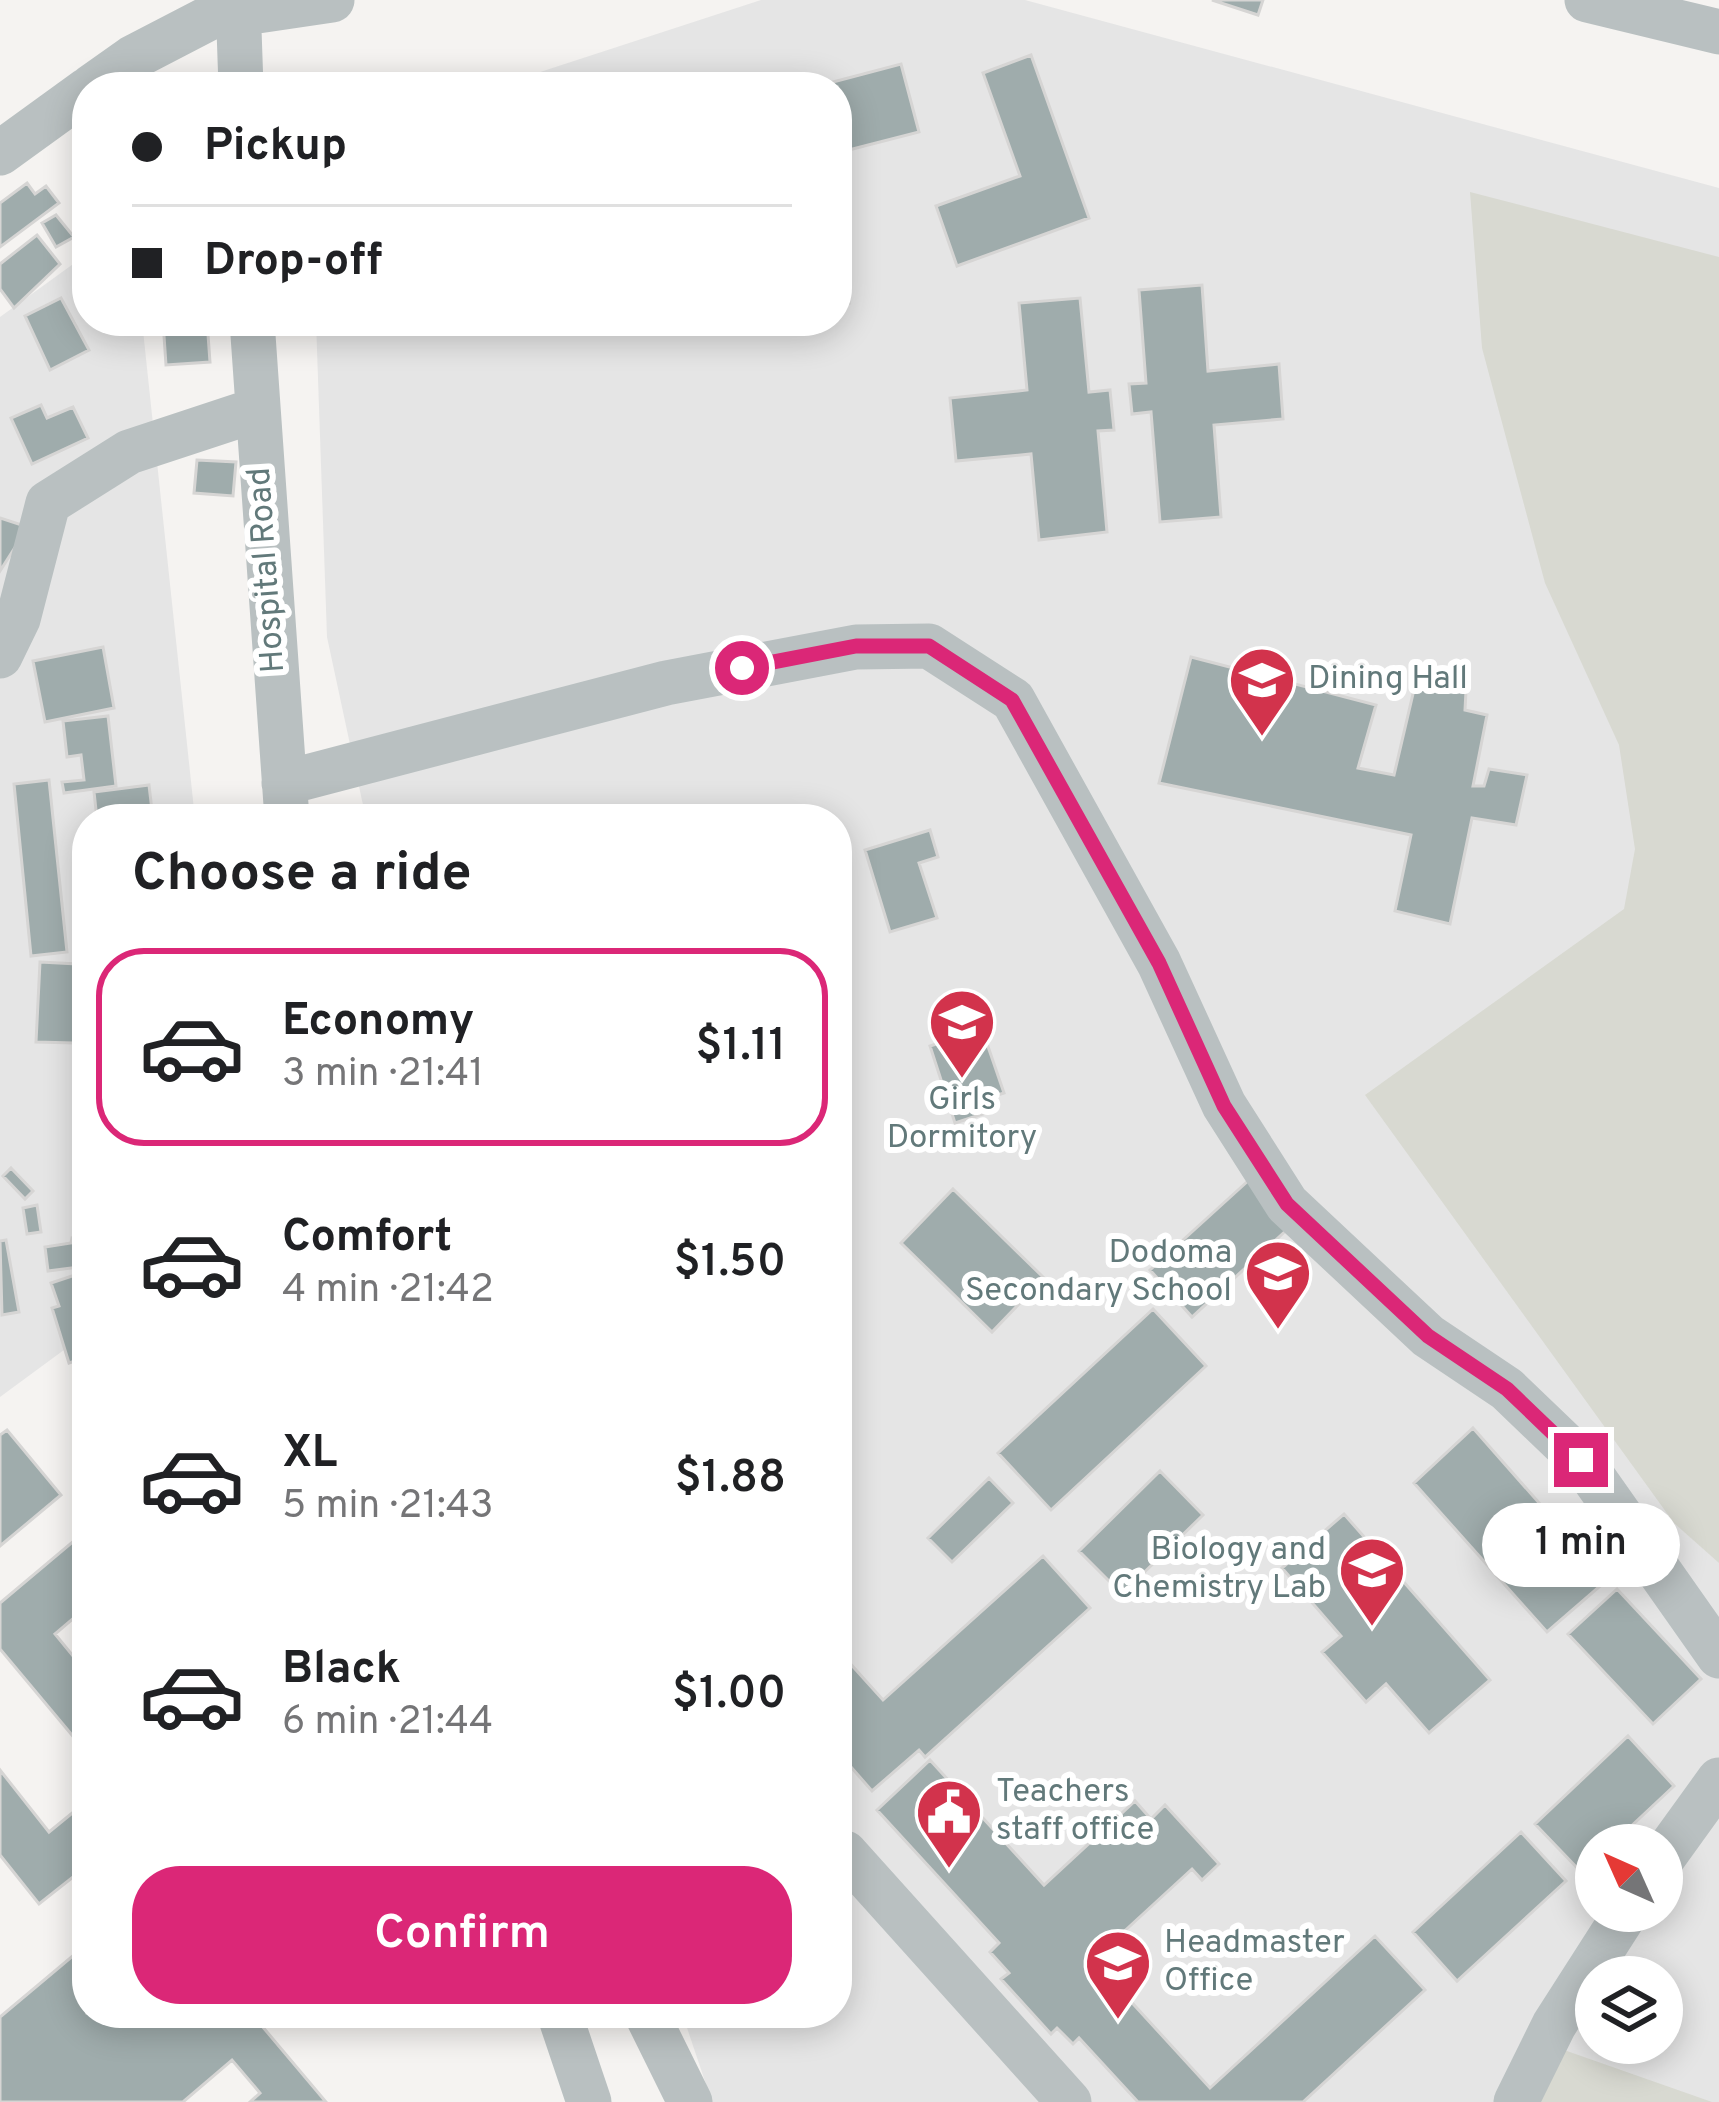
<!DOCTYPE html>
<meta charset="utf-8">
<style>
body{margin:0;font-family:Overpass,sans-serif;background:#f2f2f2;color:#202124;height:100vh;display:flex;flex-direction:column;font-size:45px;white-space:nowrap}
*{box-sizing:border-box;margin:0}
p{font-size:39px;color:#757577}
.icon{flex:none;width:66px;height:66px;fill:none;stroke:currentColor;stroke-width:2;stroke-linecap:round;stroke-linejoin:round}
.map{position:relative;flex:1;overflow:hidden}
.details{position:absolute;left:72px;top:804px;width:780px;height:1224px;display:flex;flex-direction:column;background:#fff;border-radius:48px;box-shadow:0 6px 30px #0003}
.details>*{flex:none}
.hud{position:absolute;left:72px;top:72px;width:780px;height:264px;border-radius:48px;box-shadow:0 6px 30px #0003;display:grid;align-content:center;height:264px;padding:0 60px;background:#fff}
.needle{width:78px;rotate:315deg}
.controls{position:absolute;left:1575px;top:1824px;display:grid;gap:24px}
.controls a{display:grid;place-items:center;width:108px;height:108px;border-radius:50%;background:#fff;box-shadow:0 6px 30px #0003;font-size:60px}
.end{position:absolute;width:54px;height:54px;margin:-27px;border:15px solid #db2777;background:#fff;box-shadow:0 0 0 6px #fff}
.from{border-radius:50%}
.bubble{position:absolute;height:84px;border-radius:42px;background:#fff;box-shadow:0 6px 30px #0003;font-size:39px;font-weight:600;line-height:84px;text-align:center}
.hud b{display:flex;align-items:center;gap:42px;height:114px;font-size:45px}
.hud b+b{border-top:3px solid #e0e0e0}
.hud i{width:30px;height:30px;background:#202124}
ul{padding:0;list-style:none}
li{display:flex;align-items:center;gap:36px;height:198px;margin:0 24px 18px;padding:0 36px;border:6px solid transparent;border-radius:48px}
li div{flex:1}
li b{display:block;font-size:45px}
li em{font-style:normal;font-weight:600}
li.active{border-color:#db2777}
li>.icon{width:108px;height:108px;stroke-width:1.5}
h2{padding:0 60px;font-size:54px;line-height:144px}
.button{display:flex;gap:24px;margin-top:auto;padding:24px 60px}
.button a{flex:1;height:138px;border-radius:48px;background:#db2777;color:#fff;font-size:48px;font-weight:600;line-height:138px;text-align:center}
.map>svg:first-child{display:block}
.built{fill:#e5e5e5;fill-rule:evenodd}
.green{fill:#d8d9d1}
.building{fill:#9facac;stroke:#d6d5d4;stroke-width:3}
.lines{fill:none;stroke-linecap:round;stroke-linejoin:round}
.minor{stroke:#b9c0c1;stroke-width:45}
.route{stroke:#db2777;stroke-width:15}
.labels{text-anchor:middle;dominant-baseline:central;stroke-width:12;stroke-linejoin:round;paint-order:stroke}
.street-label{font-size:33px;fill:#62797a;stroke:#fff}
.poi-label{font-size:33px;fill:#62797a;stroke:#fff;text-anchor:start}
</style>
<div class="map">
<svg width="1719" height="2102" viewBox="0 0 1719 2102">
<rect width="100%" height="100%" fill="#f5f3f1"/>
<path class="built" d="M761,0H1025L1719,188V2102H712L682,2013H837V819H366L327,637L316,321H837V87H494ZM1596,1845H1662V1911H1596ZM1596,1977H1662V2043H1596Z
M87,254V321H142L195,819H87V1333L0,1397V317Z"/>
<path class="green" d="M1470,192L1719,257V1563L1674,1523L1365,1095L1624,909L1635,849L1619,745L1545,583L1482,348Z
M1547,2044L1712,2102H1529Z"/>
<path class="building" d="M1212,0H1263L1258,15Z
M1031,55L1089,218L957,266L936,206L1020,176L983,73Z
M901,64L919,132L837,153V87H814Z
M27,183L35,194L46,186L59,203L0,247V203Z
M56,215L74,237L56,247L42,223Z
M837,229L849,303L837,305Z
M37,235L60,264L14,308L0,289V264Z
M1202,285L1208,371L1279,364L1283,419L1214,425L1221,517L1160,522L1151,412L1132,414L1129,384L1146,383L1139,290Z
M61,298L89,350L50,370L25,316Z
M1080,298L1089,392L1110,390L1114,430L1098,431L1107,532L1039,540L1031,454L956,461L950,398L1027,390L1019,303Z
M163,321H207L210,362L166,365Z
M41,405L47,418L73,407L88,438L32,464L11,418Z
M197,460L236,462L233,496L194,493Z
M0,518L28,527L0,571Z
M103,647L114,708L45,722L33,661Z
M1191,657L1376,705L1358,768L1394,775L1416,681L1466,691L1465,710L1487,715L1473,786H1484L1489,769L1527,775L1516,825L1472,818L1450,924L1395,911L1411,835L1159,783Z
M108,716L116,786L64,793L62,782L84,780L81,755L67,757L63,721Z
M49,780L67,952L31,956L14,784Z
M149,785L153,819H97L94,792Z
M930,830L938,857L919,863L937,918L890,932L865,850Z
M40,962L77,964L74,1043L36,1042Z
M982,1029L1004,1093L985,1099L989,1112L955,1123L930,1046Z
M11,1168L33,1191L25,1199L3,1176Z
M1249,1180L1291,1226L1192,1317L1150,1270Z
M953,1189L1044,1278L992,1332L901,1243Z
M37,1205L41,1232L27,1234L23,1208Z
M72,1238L87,1241V1266L48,1271L45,1247L71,1243Z
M6,1240L19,1312L2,1315L0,1241Z
M87,1271V1357L69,1363L52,1308L59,1306L51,1283Z
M1153,1309L1206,1366L1051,1510L998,1453Z
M1473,1428L1607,1580L1547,1632L1414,1483Z
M7,1430L61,1495L0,1546V1435Z
M1160,1471L1203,1515L1122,1594L1079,1551Z
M989,1478L1013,1503L952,1562L928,1538Z
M1344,1514L1490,1680L1429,1733L1386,1684L1366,1702L1322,1652L1341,1636L1282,1568Z
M82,1534L87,1540V1629L76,1616L55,1634L87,1673V1753L0,1649V1603Z
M1043,1556L1090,1608L925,1757L919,1750L872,1791L837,1751V1649L883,1700Z
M1617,1589L1701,1679L1653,1724L1568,1634Z
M1628,1736L1674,1786L1611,1845H1596V1860L1582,1873L1535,1824Z
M930,1760L1044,1885L1135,1801L1151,1819L1165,1805L1219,1864L1202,1880L1192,1869L1093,1960L1210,2088L1375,1936L1425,1990L1303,2102H1138L1079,2038L1073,2044L1057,2028L1051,2034L1001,1979L1009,1973L990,1952L999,1943L877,1810Z
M0,1770L49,1832L87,1801V1866L39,1904L0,1855Z
M1521,1832L1566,1881L1457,1981L1413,1932Z
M87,1944V2013H251L326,2102H250L260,2093L232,2060L183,2102H0V2017Z"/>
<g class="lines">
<path class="minor" d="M238,0L241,87
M1587,0L1719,32
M238,14L332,0
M91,87L132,58L238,3
M0,153L87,90
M252,321L287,819
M0,656L18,619L48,503L129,452L256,410
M284,783L666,683L856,647L929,646L1013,700L1159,963L1224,1105L1287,1204L1428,1336L1507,1389L1581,1460L1719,1656
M845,1853L1069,2102
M1662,1859L1719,1780
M559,2013L589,2102
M646,2013L690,2102
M1516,2102L1554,2025L1627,1911"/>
</g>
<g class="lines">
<path class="route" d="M742,668L856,646H929L1012,700L1159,963L1224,1106L1287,1204L1428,1336L1507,1389L1581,1460"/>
</g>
<defs>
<g id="school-pin" transform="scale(3.45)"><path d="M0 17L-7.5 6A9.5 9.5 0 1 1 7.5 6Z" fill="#d2334c" stroke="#fff"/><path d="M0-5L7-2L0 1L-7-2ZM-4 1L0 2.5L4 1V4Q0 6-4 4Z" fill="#fff"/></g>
<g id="civic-pin" transform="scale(3.45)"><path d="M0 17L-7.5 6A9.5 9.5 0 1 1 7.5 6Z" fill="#d2334c" stroke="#fff"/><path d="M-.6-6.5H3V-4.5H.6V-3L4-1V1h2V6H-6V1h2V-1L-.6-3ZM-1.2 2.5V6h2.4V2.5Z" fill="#fff"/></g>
</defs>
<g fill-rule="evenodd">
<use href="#school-pin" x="1262" y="680"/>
<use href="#school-pin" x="962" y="1022"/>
<use href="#school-pin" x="1278" y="1273"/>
<use href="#school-pin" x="1372" y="1570"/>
<use href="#civic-pin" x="949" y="1812"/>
<use href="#school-pin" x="1118" y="1963"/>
</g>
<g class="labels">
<g class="street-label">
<text transform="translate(268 570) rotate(-94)">Hospital Road</text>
</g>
<g class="poi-label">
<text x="1308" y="680">Dining Hall</text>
<text x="962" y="1101" text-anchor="middle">Girls<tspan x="962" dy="38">Dormitory</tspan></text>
<text x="1232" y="1254" text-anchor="end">Dodoma<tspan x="1232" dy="38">Secondary School</tspan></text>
<text x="1326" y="1551" text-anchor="end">Biology and<tspan x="1326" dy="38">Chemistry Lab</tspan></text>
<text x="996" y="1793">Teachers<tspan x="996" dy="38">staff office</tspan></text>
<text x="1164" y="1944">Headmaster<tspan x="1164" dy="38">Office</tspan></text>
</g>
</g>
</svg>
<div class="controls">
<a><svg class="needle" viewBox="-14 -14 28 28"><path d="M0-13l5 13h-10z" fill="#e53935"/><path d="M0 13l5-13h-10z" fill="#757577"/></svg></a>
<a><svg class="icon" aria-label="layers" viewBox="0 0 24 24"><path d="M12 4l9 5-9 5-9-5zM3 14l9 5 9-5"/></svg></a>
</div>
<i class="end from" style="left:742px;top:668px"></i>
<i class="end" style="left:1581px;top:1460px"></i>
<div class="bubble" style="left:1482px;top:1503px;width:198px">1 min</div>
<div class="hud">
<b><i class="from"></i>Pickup</b>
<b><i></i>Drop-off</b>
</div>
<section class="details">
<h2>Choose a ride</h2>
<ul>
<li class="active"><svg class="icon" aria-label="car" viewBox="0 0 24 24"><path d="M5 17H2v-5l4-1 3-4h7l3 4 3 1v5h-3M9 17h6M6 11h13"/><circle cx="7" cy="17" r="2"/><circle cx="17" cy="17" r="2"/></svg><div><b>Economy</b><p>3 min · 21:41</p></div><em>$1.11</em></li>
<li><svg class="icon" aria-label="car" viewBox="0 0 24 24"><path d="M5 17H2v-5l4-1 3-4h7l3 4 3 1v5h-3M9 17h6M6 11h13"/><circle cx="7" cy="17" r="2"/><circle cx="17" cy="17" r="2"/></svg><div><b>Comfort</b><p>4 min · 21:42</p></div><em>$1.50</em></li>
<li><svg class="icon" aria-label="car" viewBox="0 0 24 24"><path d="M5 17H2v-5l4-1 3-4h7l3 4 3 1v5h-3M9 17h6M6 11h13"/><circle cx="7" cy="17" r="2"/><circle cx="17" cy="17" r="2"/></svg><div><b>XL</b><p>5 min · 21:43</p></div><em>$1.88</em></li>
<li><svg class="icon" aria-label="car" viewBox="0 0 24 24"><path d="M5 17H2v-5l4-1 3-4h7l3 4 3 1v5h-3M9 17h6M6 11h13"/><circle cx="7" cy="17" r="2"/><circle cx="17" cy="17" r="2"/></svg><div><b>Black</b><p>6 min · 21:44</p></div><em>$1.00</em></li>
</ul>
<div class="button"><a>Confirm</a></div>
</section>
</div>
